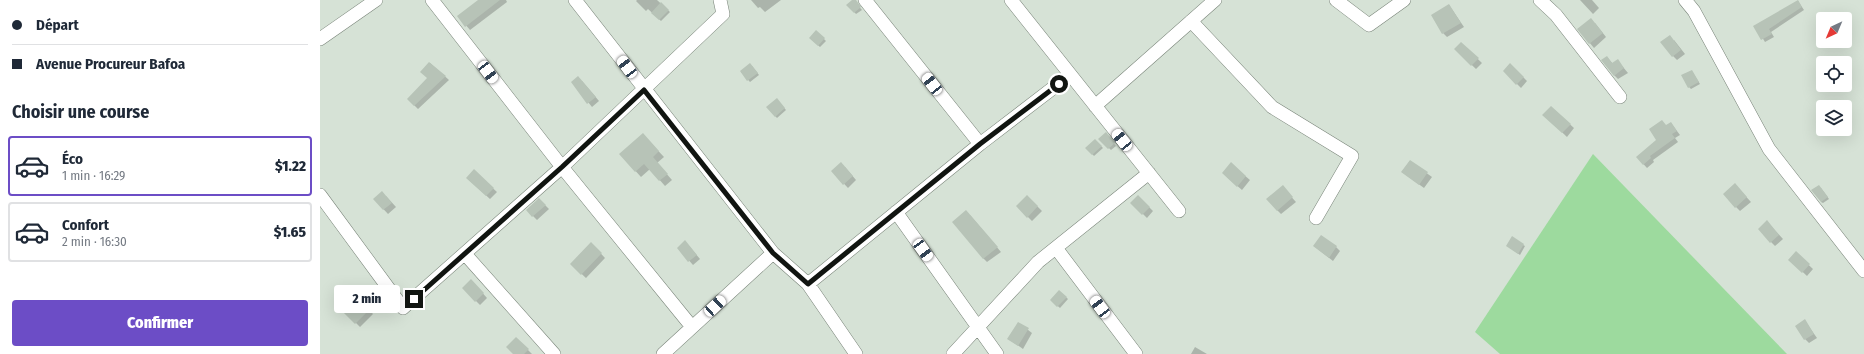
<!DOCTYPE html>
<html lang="fr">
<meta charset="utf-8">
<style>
body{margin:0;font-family:"Fira Sans Condensed",sans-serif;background:#f2f2f3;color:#1f2937;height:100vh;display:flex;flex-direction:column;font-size:15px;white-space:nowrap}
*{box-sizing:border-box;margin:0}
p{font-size:13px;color:#747a83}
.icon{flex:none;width:22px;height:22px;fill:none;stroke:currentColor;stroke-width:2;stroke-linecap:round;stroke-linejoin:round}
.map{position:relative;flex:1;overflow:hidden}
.drawer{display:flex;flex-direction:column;background:#fff;width:320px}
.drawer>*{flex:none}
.hud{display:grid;align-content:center;height:88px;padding:0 12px;background:#fff}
.needle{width:26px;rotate:224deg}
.buttons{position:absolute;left:1496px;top:12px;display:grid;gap:8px}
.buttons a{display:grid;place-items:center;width:36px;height:36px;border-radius:4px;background:#fff;box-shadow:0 4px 16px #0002;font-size:20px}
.end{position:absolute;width:18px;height:18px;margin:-9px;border:5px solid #111511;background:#fff;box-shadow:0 0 0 2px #fff}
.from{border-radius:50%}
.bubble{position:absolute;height:28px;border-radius:4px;background:#fff;box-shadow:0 4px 16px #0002;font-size:13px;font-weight:800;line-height:28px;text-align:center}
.car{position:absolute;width:12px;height:24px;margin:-12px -6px;border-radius:5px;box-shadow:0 0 3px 1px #0007;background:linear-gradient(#fff 24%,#345 0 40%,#fff 0 76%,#345 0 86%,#fff 0)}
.hud b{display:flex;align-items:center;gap:14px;height:38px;font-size:15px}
.hud b+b{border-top:1px solid #e0e1e3}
.hud i{width:10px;height:10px;background:#1f2937}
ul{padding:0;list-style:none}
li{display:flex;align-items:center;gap:12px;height:60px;margin:0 8px 6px;padding:0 4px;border:2px solid #e0e1e3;border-radius:4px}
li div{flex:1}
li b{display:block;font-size:15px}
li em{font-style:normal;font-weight:800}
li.on{border-color:#6c4dc6}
li>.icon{width:36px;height:36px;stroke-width:1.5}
h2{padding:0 12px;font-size:18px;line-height:48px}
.cta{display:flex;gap:8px;margin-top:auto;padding:8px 12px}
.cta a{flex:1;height:46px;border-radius:4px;background:#6c4dc6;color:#fff;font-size:16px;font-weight:800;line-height:46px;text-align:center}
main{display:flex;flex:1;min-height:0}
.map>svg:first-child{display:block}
.green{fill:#9dda9e}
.shadow{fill:#0003}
.building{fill:#b7c3b7}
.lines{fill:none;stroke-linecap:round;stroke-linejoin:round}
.minor-casing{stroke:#788378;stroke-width:14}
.minor{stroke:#fff;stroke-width:13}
.route{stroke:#111511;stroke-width:5}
</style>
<main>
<section class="drawer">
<div class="hud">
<b><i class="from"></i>Départ</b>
<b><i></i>Avenue Procureur Bafoa</b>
</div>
<h2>Choisir une course</h2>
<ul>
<li class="on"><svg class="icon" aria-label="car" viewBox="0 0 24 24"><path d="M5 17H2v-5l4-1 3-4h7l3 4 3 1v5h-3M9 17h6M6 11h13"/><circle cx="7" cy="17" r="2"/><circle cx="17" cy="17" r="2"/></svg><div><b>Éco</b><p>1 min · 16:29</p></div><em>$1.22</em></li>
<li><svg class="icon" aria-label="car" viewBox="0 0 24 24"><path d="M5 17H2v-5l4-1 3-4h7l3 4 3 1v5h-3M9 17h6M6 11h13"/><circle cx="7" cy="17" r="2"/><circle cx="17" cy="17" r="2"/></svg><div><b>Confort</b><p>2 min · 16:30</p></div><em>$1.65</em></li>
</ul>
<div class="cta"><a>Confirmer</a></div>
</section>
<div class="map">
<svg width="1544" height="354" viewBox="0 0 1544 354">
<rect width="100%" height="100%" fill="#d6e2d6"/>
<path class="green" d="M1273,154L1467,354H1180L1155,332Z"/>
<path class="shadow" d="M160,0H186L187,2L150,30L138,16Z
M317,0H337L350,12L341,21L328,9L326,11L316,1Z
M431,0H461L445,12L440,7L438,8Z
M533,0L542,10L536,14L528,5Z
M1260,0H1272L1279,8L1273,14Z
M1478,1L1484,10L1451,32L1454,37L1445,42L1435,26Z
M1129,5L1144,27L1127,37L1123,33Z
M1275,23L1286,37L1274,48L1258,29Z
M496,31L506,41L500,47L490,38Z
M1354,40L1365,54L1357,60L1353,56Z
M1141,43L1162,63L1156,69L1135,49Z
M1287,57L1293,64L1298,61L1308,73L1298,79L1294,75Z
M110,63L129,80L98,109L88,99L108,79Z
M1190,64L1207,81L1201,88L1184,71Z
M432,66L439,75L430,82L421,72Z
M1373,73L1380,84L1371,89L1369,87Z
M262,81L279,101L272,107L252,82Z
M457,100L466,110L457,118L448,108Z
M1231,107L1254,128L1247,137L1224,115Z
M1351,123L1360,135L1355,138L1358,142L1333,160L1334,162L1327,168L1317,157L1338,140L1346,126Z
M787,135L796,146L791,150L780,139Z
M328,140L344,157L337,163L352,180L345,186L330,169L321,177L301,155Z
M775,140L783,148L774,156L767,148Z
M1090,161L1112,177L1104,188L1082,172Z
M911,164L930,180L922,190L907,177Z
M525,167L536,180L528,188L512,171Z
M154,171L177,192L170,199L147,178Z
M1501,188L1509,199L1503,203L1501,202Z
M1419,189L1431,202L1420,211L1416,207Z
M966,191L976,202L961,214L957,210Z
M66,196L76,207L68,214L54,199Z
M707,196L722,211L712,221L697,206Z
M818,196L833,211L827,218L812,203Z
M219,199L229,209L217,220L207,210Z
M650,215L681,252L667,262L663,258Z
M1451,226L1463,239L1455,246L1451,242Z
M271,243L285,258L266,278L251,264Z
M1203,245L1205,246L1200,255L1189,247Z
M369,246L380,259L373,265L358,248Z
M994,246L1016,247L1020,251L1013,261Z
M1476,253L1493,269L1487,276L1470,260Z
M151,280L167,298L160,305L143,288Z
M739,291L748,299L740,308L731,300Z
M38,298L53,314L40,327L24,311Z
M1485,321L1497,338L1489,343L1485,339Z
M699,323L712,333L703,349L689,339Z
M196,338L212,354H195Z
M875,347L887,354H871Z"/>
<path class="building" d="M158,0H180L145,27L137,16Z
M532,0H536L541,7L534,13L526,5Z
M1478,0L1482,7L1449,29L1452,34L1441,40L1433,26Z
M341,2L349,10L339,20L331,13Z
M1129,4L1141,23L1122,34L1111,15Z
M1271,18L1283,33L1269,44L1257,29Z
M496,30L505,38L498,46L489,38Z
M1350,35L1361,50L1352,57L1340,42Z
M1141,42L1159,58L1151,66L1134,49Z
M1287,56L1292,63L1298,59L1304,68L1294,76L1281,60Z
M109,62L126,76L94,106L87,99L107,78L100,72Z
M430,63L438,73L427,81L420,71Z
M1190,63L1204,77L1196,85L1183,71Z
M1372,70L1379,82L1368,88L1361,75Z
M258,76L276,97L267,104L251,82Z
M457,98L465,108L455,117L446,107Z
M1231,106L1251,124L1242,133L1222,115Z
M1342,120L1346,125L1351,122L1357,131L1352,134L1355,138L1330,156L1331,158L1323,165L1316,157L1336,140L1329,129Z
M786,132L795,143L788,149L778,139Z
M323,133L339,151L333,157L348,174L339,181L324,164L315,172L299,154Z
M775,139L782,146L772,155L765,148Z
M1090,160L1108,172L1099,185L1081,172Z
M521,162L533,176L523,185L511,171Z
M911,162L926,176L917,187L902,173Z
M154,169L174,188L166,196L146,178Z
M1415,183L1427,197L1415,208L1403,194Z
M963,185L973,197L957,211L946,199Z
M1499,185L1508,197L1501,202L1491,190Z
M62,191L72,203L63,210L53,199Z
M707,195L718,206L707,218L696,206Z
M818,195L830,207L822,215L810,203Z
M219,198L226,205L212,217L206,210Z
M646,210L678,247L663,259L632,222Z
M1447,220L1459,235L1450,243L1438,229Z
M1001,235L1017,246L1009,258L993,246Z
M1192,236L1204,244L1198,254L1186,246Z
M365,240L377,255L368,262L357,248Z
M271,242L282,253L261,275L250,264Z
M1476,251L1490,264L1482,273L1468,260Z
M151,279L164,293L155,302L142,288Z
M739,290L747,297L737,307L730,300Z
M38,296L50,309L35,324L22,311L24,309L20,306L27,298L32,302Z
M1485,319L1494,334L1484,340L1475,326Z
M698,322L709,328L698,346L687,339Z
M196,337L209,349L204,354H193L186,347Z"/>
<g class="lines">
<g class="minor-casing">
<path id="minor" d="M112,0L242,167L372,327
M255,0L453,253L488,284L536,354
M545,0L660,144
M691,0L859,211
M1016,0L1049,25L1084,0
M1220,0L1236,15L1300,97
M1365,0L1374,11L1449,149L1544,271
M871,21L952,107L1032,156L996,218
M0,39L56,0
M775,106L895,0
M0,195L83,308L242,167L403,14L400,0
M576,212L677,354
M736,248L816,354
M145,254L234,354
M488,284L660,144L750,75
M343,354L453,253
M633,354L718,262L829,173"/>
</g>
<use href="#minor" class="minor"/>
</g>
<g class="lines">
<path class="route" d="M94,299L242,167L324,90L453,253L488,284L660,144L739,84"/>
</g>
</svg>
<div class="buttons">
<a><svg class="needle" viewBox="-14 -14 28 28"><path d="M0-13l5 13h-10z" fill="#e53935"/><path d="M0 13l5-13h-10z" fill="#747a83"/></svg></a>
<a><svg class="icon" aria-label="locate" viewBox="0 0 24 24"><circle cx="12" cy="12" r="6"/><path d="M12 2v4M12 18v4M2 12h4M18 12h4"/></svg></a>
<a><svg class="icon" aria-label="layers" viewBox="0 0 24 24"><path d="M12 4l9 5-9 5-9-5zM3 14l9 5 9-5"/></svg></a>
</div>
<i class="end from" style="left:739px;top:84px"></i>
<i class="end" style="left:94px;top:299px"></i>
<div class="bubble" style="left:14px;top:285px;width:66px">2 min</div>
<i class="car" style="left:307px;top:67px;rotate:323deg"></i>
<i class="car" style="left:168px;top:72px;rotate:143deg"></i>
<i class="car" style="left:612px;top:84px;rotate:322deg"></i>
<i class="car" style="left:802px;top:140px;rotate:321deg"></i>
<i class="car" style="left:603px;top:250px;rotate:144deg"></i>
<i class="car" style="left:395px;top:306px;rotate:47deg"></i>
<i class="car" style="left:780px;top:307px;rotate:323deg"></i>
</div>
</main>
